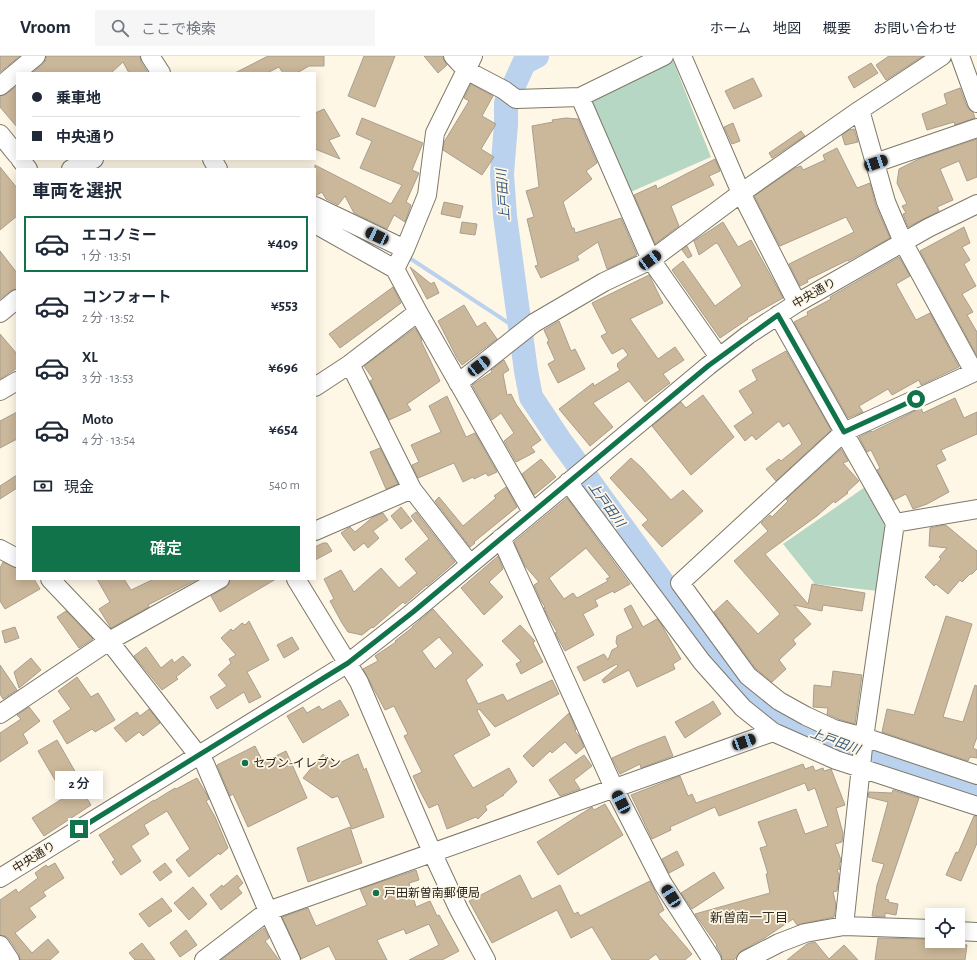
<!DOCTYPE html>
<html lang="ja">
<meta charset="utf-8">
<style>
body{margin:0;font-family:"Alegreya Sans","Noto Sans JP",sans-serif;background:#f6f6f7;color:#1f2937;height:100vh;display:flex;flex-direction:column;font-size:15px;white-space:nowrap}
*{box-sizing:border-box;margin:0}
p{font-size:13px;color:#747a83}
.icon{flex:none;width:22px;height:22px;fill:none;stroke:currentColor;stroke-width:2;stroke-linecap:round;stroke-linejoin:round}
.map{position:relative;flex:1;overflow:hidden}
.sheet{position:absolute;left:16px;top:112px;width:300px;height:412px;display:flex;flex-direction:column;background:#fff;border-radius:0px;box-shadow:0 2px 10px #0003}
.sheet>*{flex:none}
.guide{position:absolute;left:16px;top:16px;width:300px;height:88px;border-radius:0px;box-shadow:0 2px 10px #0003;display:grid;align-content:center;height:88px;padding:0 16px;background:#fff}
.tools{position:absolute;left:925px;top:852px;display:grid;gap:8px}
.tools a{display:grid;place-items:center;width:40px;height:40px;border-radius:0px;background:#fff;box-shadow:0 2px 10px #0003;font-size:20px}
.end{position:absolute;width:18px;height:18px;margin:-9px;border:5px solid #117349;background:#fff;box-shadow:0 0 0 2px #fff}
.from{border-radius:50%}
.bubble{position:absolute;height:28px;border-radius:0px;background:#fff;box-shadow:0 2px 10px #0003;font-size:13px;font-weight:600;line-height:28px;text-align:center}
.car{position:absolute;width:12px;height:24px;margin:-12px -6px;border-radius:5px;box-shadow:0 0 3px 1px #0007;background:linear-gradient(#222 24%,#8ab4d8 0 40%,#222 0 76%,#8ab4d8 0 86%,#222 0)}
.guide b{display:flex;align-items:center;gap:14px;height:38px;font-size:15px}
.guide b+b{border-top:1px solid #e0e1e3}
.guide i{width:10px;height:10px;background:#1f2937}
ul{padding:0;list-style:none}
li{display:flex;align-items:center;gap:12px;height:56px;margin:0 8px 6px;padding:0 8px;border:2px solid transparent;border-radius:0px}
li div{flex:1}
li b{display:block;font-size:15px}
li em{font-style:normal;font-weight:600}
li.current{border-color:#117349}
li>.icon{width:36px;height:36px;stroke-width:1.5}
h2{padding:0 16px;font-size:18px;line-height:48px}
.pay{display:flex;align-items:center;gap:10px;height:44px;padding:0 16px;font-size:15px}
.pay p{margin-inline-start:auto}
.button{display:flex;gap:8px;margin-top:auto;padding:8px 16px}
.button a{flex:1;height:46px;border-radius:0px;background:#117349;color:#fff;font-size:16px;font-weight:600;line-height:46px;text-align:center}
header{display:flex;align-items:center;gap:24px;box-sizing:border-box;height:56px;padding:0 20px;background:#fff;border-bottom:1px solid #e0e1e3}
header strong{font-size:19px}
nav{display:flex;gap:22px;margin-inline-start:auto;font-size:14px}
.search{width:280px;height:36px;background:#f6f6f7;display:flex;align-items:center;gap:10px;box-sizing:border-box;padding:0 14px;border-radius:0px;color:#747a83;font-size:15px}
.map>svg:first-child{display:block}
.green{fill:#b5d7c3}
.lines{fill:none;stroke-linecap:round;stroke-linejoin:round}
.stream{stroke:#bad2ed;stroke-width:4}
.river{stroke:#bad2ed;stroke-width:24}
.building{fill:#cbb79a;stroke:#a99f90;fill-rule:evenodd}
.minor-casing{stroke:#7e7868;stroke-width:20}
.minor{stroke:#fff;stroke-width:18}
.route{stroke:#117349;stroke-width:5}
.poi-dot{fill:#117349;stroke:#fff7e6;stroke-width:1.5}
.labels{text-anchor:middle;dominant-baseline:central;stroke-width:3.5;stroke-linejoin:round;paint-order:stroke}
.street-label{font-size:12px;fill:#221f19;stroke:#fff7e6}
.poi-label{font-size:12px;fill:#221f19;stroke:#fff7e6;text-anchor:start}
.water-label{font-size:13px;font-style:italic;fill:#365a80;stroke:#fff7e6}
.neighbourhood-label{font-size:13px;fill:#312c1e;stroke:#fff7e6}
</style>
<header>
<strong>Vroom</strong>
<div class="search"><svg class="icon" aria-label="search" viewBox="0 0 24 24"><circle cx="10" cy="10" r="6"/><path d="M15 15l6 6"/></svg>ここで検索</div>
<nav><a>ホーム</a><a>地図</a><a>概要</a><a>お問い合わせ</a></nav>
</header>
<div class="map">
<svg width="977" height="904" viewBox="0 0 977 904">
<rect width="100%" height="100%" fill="#fff7e6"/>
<path class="green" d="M672,2L711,101L626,138L589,42Z
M865,431L886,469L878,535L815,528L783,488Z"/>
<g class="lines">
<path class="stream" d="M411,203L518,273"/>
<path class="river" d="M537,0L524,7L506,47V68L502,118L505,160L526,315L531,341L559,383L573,402L602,443L736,627L775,658L795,671L826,685L977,734"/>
</g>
<path class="building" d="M0,0H20L0,16Z
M46,0H140L141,6L148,17H129L123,6L111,17H32L43,8L46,4Z
M268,0H324V10H309L297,17H283L279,11L267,17H235Z
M364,0H395L375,51L348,40Z
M424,0H442L447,9L438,17Z
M889,0H923L886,24L876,9Z
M871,7L878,17L854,32L848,21Z
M753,22L762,40L734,53L725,35Z
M471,28L493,40L482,60L496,68L481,93L494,101L482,119L443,94L444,86L469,45L464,42Z
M17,30V71L0,51V40L6,38Z
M960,32L967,51L973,56L975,62L955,69L954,66L927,74L922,58L947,48L944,38Z
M324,53L340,80L329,84L340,103L315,93V57Z
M362,62L423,87L412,114L419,117L406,146L411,149L405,166L394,159L387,173L354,157L345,140L338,149L326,143L322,136L315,140V109L391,148L402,129L360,112L372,85L356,78Z
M566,62L578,63L597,107L586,115L592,123L563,146L572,172H574L575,177L621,162L637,199L607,213L598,186L577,200L579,204L541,222L535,210L538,209L527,163L534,161L526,135L539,131L532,70L553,66L552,64Z
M733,67L740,85L732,88L724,71Z
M854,73L858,86L845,89L842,79L849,74Z
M801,75L805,80L772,102L769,97Z
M977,83V121L967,125L959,105L940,113L953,144L937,151L939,155L908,171L903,158L906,157L902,150L907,148L897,127L899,113L921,102Z
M837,92L857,132L870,127L876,150L890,182L848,205V204L807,224L808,226L800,230L789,208L854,176L846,161L780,190L754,140L795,112L801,110L803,114L825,104L823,99Z
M715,103L720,115L709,120L714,129L671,150L679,170L655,188L634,139L656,129L657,133Z
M0,111L17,132V160L0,174Z
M444,146L463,150L460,162L441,158Z
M462,166L477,168L475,179L460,177Z
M723,166L738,191L751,184L783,242L747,262L748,263L720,282L672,214L683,205L715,250L742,230L718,188L716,187L699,199L694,185Z
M964,171L970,187L962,191L970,204L964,208L976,230L962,238L973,256L967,259L977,276V300L920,195Z
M687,190L692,200L688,202L682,194Z
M0,195L17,217V233L10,235L0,243Z
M899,201L910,220L896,228L916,264L930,257L959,311L921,329L919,324L892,339L888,333L859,350L863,356L848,362L794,266L808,259L807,256L831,243L830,241Z
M410,211L431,228L434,226L439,237L427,243Z
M649,219L663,247L630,263L658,303L675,291L684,304L663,318L670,327L645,346L629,325L593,347L613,371L590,390L559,353L593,327L594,330L620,314L617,310L618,309L617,308L628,299L623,292L612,298L601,280L607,277L592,247Z
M393,231L401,247L340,292L329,278Z
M464,249L477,271L485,266L497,283L462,309L457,302L438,265Z
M559,265L571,295L575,293L585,313L558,327L548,308L555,304L547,286L549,285L544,274Z
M415,272L422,284L421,285L440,325L407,348L411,354L389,364L370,325L373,323L364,310Z
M0,278L17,298V312L0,323Z
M786,295L831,374L776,425L766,413L779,403L781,405L802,388L789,367L783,371L779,365L756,384L752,379L745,385L734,370L753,357L739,335L757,324L752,314Z
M504,304L509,314L503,318L507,339L511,338L516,348L541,384L531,391L535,396L516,406L504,385L514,377L501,357L492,364L472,329L492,316L491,314Z
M703,339L734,381L691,419L652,370L681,346L686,352Z
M447,340L466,381L475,377L497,416L488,420L486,417L474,423L473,421L463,426L454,407L418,422L412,409L419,406L411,389L441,376L429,350Z
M955,342L964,362L977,356V378L941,394L946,404L936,409L949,436L927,448L913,453L906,438L894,444L877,414L880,412L871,394L867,396L859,381L871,375L872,376L921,352L923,357Z
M17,356V383L0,392V365Z
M380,392L398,428L386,433L370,396Z
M841,393L848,405L843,407L859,425L847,436L848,437L835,447L834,445L818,459L765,498L808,548L812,528L865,537L862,555L823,549L822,555L794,549L811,568L793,584L796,588L779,604L786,613L772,626L756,613L714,556L727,544L758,578L780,558L734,505L768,475L761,467L770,459L772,461L788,445L786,443Z
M631,402L642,412L671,444L683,434L703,455L662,491L642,469L648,464L610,422Z
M541,403L556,421L534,439L522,418Z
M17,419V432L0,443V430Z
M506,431L517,451L474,486L475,487L470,491L435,445L439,441L463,470L496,442L494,440Z
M567,442L630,528L614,537L613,535L595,544L598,550L583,558L594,579L565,595L555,577L557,576L546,557L544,551H545L540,543L534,529L539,526L525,510L514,486ZM586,492L610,521L606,523L608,525L577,542L573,537L564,543L549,522Z
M401,451L412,465L401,473L391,460Z
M416,456L455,506L427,530V529L405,548L403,546L373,572L372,571L362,579L348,576L342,567L330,545L334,543L324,523L341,514L354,536L381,512L399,532L417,517L405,503L429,483L411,460Z
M383,457L388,464L373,475L379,482L368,492L364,487L354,495L341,477L350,471L355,476L373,461Z
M944,469L947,470L977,495V513L972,518H970L962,526L960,524L948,538L936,528L934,530L925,521L941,503L939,501L947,492L929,490L930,472Z
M323,487H327L332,495L315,504V491Z
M498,500L503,513L489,526L503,541L484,559L461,532Z
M3,506L17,512V523H34L40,533L5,553L0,545V512Z
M97,523H124L131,534L154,523H198L148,549L149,551L111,572L99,553L110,546Z
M230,523H276L220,556L211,540L225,532L229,528Z
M631,549L643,571L657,563L661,568L681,603L673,608L675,613L637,631L629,614L604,627L602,624L618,610L617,608L584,625L577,611L604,598L608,604L612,594L618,591L616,586L617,580L633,572L624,553Z
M433,553L483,609L466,624L478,648L503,638L507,645L552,624L559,638L495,671L479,653L477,655L490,679L453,699L463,716L473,732L509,712L517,726L503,739H504L485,750L487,754L478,763L476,761L447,773L438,748L429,752L419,733L413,720L422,716L404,680L408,678L394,650L385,654L363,613L378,605L375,600L396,586L395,585L413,571H412ZM439,581L453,597L435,613L422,595Z
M66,555L93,583L79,592L57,561Z
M946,560L972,568L943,661L963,666L975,629L977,630V681L973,692L977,694V702L970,701L968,705L882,676L887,653L914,659Z
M249,565L269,604L247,616L261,641L249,647L244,636L217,653L210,641L227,630L218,619L231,607L229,603L236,599L221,582L231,573L233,575L242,567L245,569Z
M520,569L535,585L533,587L543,606L521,618L516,608L521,605L502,585Z
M15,571L19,582L5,587L2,575Z
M292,581L299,593L284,602L277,589Z
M146,591L161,612L172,603L174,607L183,600L191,609L176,621L178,623L162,634L134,600Z
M31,602L41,614L19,632L14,616Z
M0,609L17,634L3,643L0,638Z
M833,615L862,619L855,668L838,663L827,658L828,652L813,651L814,629L831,631Z
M77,621L91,641L98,637L115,664L95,676L92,673L67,688L53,665L71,653L58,635Z
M340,644L349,659L303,687L287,660L303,651L307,657L319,650L322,654Z
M713,645L721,658L685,682L675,666L709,648Z
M29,651L40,665L23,678L28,687L0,706V677L21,663L17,659Z
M149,653L160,667L143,680L139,676L126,686L114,672L137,656L140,660Z
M569,657L576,674L575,675L579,680L584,691L576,698L565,686L552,697L550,695L533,711L523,700Z
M665,680L673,700L641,712L640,708L620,718L612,702L637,691Z
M57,684L80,724L77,726L91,749L44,780L32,762L65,741L38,695Z
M255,690L263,706L286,695L307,742L248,771L233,738L230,740L217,709Z
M323,698L335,709L358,698L364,714L366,712L384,761L352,773L338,740L332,742L303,722Z
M584,699L592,710L574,724L580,733L560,740L549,724Z
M803,708L805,713L813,710L815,715L823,712L824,715L831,713L845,749L836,752L843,777L842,786L835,788L841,804L840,807H839L840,813L837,814L839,819L837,835L833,836L836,849L834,861L797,869L793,863L763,883L741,895L734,904H722L721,898L716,890L717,889L695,858L770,837L766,818H768L760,792L767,790L758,766L796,753L805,778L828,770L815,732L808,735L805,727L719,760L715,751L670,771L671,774L652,783L631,739L680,720L688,740L692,738L696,747Z
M197,722L207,739L209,743L206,745L215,761L228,792L220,799L219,797L189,821L176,804L190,793L167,755L144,769L149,778L131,790L141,805L121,819L112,806L115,804L99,779L154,744V745L175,732L176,733Z
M893,734L919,742L885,843L889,844L888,846L898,848L896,859L885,857V861L872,860L877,829L884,808L872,805L888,746L868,741L869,736L892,737Z
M605,748L623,779L558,819L537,786L592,751L594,754Z
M974,760H977V787L961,825L946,819L956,796L958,797Z
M350,771L362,807L308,826L297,792Z
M677,795L684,809L669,817L662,803Z
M55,807L64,822L43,836L46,840L29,852L36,861L15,877L32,897L48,883L59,896L50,904H20L19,898L9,883L5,880L0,879V844L16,833L18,837L38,822L35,817L46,809L48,811Z
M165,807L172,816L160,825L153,816Z
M416,814L419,824L409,827L416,851L430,845L437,860L439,859L459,895L442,904H409L439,889L429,868L406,878L404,873L377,884L387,904H336L329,890L301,903L282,861L308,852L316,870L367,849L360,833Z
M714,816L724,832L692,853L681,837Z
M237,819L243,827L238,832L242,837L221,854L210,839L222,829L223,831Z
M520,819L532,843L560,829L574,858L578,856L580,860L650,825L664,854L658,858L692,898L685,904H660L656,898L648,904H612L592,871L571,882L557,854L492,887L469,845Z
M193,831L207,848L189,864L174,847Z
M162,842L172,855L149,871L139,858Z
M264,872L269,882L265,885L279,904H221Z
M186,874L197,889L180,901L170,887Z
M878,882L923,883L967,889L965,904H875Z
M815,886L829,903L844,889L858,904H787L807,888Z
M142,887L155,904H135L129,897Z"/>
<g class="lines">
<g class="minor-casing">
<path id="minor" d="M150,0L161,17
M453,0L466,14L504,34L516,43L580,41L664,0
M473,0L435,77L427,139L405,193L395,213L418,256L532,456
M682,0L741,137L797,247
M960,0L977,47
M0,30L36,0
M580,41L651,204L719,301
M860,54L886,146L903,186L974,316
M0,78L17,99
M20,103L28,113
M212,103L218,113
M875,107L977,72
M71,113L94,103
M315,150L405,193
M315,168L395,213
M0,257L17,243
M778,259L895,467L864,682L844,870
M350,308L412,433L470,508
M977,315L844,376L680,527L748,620L779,645L806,660L834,673L864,681L977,719
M458,327L534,267L604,226L651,204L741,137L860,54L942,0
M315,331L350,308L418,256
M0,335L17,325
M568,426L702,606L743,652L773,676L836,704L977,750
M895,467L977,453
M315,475L412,433
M501,482L614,732L663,828L712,904
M0,493L17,502
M50,523L109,585L205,708L268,855L291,904
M296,523L359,626L432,796L459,854L486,904
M0,658L109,585L220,523
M0,822L348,607L413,556L708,310L748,279L797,247L928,172L977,148
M958,875L977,876
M0,889L10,904
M204,904L268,855L773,676
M746,904L779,887L805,877L844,870L932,873"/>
</g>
<use href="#minor" class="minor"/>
</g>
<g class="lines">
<path class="route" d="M79,773L348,607L413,556L708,310L778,259L844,376L916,343"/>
</g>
<g class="poi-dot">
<circle cx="245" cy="707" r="4"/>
<circle cx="376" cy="837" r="4"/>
</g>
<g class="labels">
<g class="street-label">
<text transform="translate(814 237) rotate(-30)">中央通り</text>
<text transform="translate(34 801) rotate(-32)">中央通り</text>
</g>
<g class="poi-label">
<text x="253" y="707">セブン-イレブン</text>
<text x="384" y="837">戸田新曽南郵便局</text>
</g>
<g class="water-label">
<text transform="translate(504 139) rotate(-94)">上戸田川</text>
<text transform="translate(606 449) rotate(54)">上戸田川</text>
<text transform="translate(835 686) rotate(20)">上戸田川</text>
</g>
<g class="neighbourhood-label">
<text x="749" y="862">新曽南一丁目</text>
</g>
</g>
</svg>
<div class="tools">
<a><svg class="icon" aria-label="locate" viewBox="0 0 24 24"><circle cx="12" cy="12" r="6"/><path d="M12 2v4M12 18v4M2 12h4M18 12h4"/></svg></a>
</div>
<i class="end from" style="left:916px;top:343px"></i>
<i class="end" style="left:79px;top:773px"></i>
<div class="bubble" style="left:55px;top:715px;width:48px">2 分</div>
<i class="car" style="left:876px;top:107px;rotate:71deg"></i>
<i class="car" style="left:377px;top:180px;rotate:295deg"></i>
<i class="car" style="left:650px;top:204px;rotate:54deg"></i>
<i class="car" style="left:479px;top:310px;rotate:52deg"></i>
<i class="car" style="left:744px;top:686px;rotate:70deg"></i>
<i class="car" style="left:621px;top:746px;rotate:333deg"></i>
<i class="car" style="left:671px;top:840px;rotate:327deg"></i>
<div class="guide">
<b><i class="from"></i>乗車地</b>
<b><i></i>中央通り</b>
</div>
<section class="sheet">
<h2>車両を選択</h2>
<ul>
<li class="current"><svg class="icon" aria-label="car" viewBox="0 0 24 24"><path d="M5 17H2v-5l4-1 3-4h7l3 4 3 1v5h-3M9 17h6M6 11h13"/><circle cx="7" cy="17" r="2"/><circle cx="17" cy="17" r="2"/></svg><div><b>エコノミー</b><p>1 分 · 13:51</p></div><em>¥409</em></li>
<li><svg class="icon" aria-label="car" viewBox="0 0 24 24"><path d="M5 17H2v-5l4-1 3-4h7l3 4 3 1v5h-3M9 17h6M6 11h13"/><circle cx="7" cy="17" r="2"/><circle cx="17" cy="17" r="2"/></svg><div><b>コンフォート</b><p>2 分 · 13:52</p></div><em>¥553</em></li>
<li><svg class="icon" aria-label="car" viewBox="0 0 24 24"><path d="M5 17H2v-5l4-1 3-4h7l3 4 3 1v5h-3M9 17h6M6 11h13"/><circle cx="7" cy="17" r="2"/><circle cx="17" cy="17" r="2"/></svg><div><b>XL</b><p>3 分 · 13:53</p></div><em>¥696</em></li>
<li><svg class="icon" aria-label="car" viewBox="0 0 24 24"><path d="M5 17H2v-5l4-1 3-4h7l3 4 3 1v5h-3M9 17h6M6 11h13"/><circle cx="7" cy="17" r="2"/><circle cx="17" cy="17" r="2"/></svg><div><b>Moto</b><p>4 分 · 13:54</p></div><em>¥654</em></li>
</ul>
<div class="pay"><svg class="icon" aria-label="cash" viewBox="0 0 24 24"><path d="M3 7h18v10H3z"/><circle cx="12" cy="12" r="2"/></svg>現金<p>540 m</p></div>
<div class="button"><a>確定</a></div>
</section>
</div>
